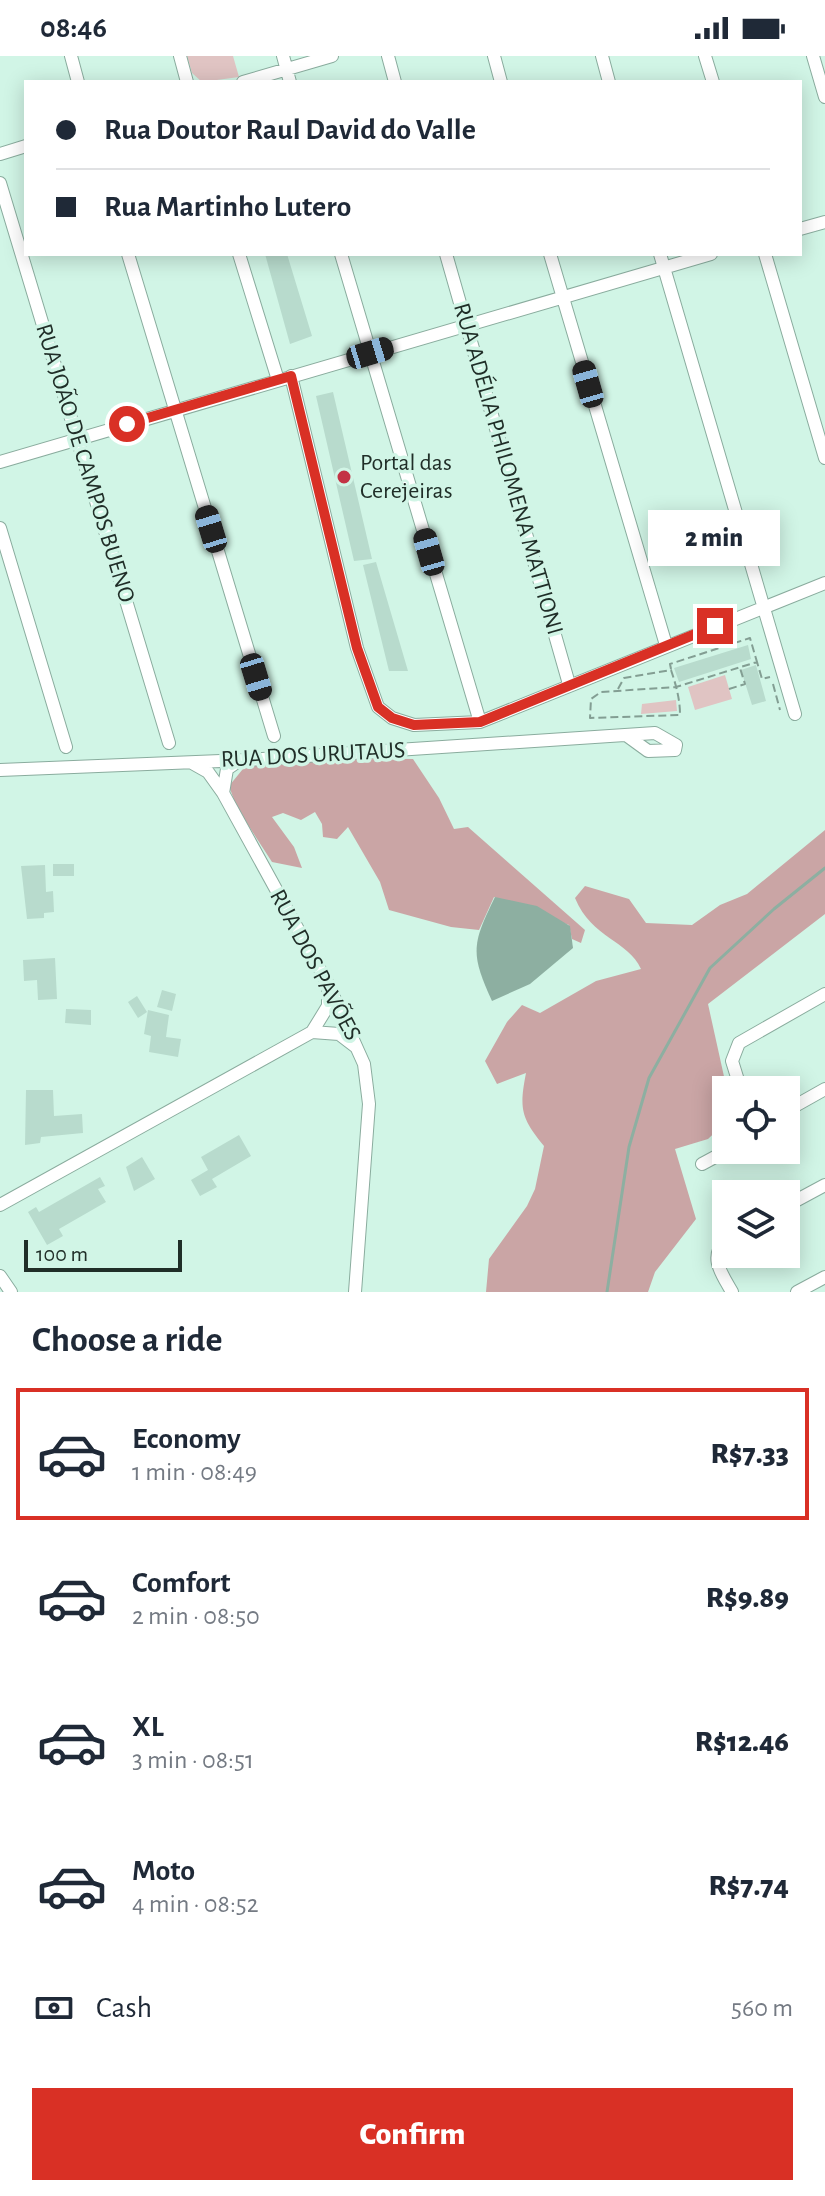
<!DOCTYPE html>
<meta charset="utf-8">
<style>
body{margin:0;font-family:"Alegreya Sans",sans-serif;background:#f2f2f3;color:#1f2937;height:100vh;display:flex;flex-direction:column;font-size:30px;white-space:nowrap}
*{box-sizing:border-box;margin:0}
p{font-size:26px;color:#747a83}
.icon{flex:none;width:44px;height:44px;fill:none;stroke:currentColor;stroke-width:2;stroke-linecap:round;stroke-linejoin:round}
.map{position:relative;height:1236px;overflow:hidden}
.sheet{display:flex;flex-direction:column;background:#fff;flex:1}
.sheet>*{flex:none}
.hud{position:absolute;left:24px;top:24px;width:778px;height:176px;border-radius:0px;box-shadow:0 4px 20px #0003;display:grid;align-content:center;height:176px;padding:0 32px;background:#fff}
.buttons{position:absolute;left:712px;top:1020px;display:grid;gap:16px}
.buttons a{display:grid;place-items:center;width:88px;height:88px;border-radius:0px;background:#fff;box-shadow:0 4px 20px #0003;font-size:40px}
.scale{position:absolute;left:24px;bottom:20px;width:158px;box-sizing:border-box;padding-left:8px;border:4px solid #202e28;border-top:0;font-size:22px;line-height:28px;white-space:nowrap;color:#202e28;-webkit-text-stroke:6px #d1f5e6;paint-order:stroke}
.end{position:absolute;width:36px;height:36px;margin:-18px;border:10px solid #d93025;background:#fff;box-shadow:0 0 0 4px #fff}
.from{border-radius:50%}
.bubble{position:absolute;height:56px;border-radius:0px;background:#fff;box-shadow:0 4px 20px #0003;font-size:26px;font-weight:800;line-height:56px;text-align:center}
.car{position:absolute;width:24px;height:48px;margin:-24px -12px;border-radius:10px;box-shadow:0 0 6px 2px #0007;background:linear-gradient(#222 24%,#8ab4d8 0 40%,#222 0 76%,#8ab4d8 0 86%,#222 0)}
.hud b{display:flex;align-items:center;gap:28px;height:76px;font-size:30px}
.hud b+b{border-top:2px solid #e0e1e3}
.hud i{width:20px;height:20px;background:#1f2937}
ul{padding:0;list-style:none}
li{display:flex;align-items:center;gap:24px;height:132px;margin:0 16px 12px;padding:0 16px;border:4px solid transparent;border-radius:0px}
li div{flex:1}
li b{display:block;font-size:30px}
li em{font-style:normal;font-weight:800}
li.active{border-color:#d93025}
li>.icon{width:72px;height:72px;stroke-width:1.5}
h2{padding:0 32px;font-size:36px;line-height:96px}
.pay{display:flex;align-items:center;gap:20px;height:88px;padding:0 32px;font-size:30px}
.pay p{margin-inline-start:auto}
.cta{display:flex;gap:16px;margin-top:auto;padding:16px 32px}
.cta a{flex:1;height:92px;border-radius:0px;background:#d93025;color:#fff;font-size:32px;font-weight:800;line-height:92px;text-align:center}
.status{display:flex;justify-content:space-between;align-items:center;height:56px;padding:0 40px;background:#fff;direction:ltr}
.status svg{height:22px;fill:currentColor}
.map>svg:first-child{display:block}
.green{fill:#e0c4c3}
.forest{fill:#caa5a5}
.water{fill:#8dafa1}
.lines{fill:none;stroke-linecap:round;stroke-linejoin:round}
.stream{stroke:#8dafa1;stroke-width:3}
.building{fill:#b8dbcd}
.minor-casing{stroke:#8aac9e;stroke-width:14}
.path{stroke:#839e93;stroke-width:2;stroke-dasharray:8 4;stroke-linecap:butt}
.minor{stroke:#fff;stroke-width:12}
.route{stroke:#d93025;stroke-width:10}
.poi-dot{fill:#c33345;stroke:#d1f5e6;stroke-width:3}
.labels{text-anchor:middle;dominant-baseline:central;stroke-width:7;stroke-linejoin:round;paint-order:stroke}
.street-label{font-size:24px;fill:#202e28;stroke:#d1f5e6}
.poi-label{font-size:24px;fill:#202e28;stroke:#d1f5e6;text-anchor:start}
</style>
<div class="status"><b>08:46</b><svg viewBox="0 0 49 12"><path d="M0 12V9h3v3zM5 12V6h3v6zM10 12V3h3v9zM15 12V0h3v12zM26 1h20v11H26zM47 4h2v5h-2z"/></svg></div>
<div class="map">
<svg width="825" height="1236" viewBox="0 0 825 1236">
<rect width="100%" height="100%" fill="#d1f5e6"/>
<path class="green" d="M187,0H233L239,21L202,26L192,17Z
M725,619L732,643L695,654L688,631Z
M676,644L677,655L641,658L642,648Z"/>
<path class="forest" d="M347,702L413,703L439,742L454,773L468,771L585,874L581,887L572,883L569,869L494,841L479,874L451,871L389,854L380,826L348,771L337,783L323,781L322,768L315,756L301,764L283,757L272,761L294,791L302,812L272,806L237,752L229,730L247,708Z
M825,774V858L708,948L727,1034L726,1066L708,1083L675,1093L696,1163L655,1216L648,1236H486L489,1203L527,1150L535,1133L544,1090C521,1062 519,1053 526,1017L497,1028L485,1005L507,966L522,949L540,957L596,925L641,913C628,884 592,883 575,842L585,830L629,843L646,867L692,869L720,849L747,838Z"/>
<path class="water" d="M495,841L537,850L570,870L573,892L530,928L492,945C470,897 472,888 495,841Z"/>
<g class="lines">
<path class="stream" d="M607,1236L629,1091L649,1022L710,912L774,853L825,812"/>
</g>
<path class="building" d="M265,198H287L312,280L290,288Z
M333,336L372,503L354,505L316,340Z
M376,506L408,615H389L363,509Z
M748,589L751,603L679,626L674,612Z
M756,609L766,645L752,649L741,614Z
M53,808H74V820H53Z
M45,809L46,836L53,835L54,856L44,857V862L27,863L21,810Z
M55,902L57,943L38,944L37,924L24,925L23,904Z
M162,934L176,938L172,955L157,951Z
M137,940L147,956L138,962L128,946Z
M66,953L91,954V969L65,967Z
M148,954L169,959L166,981L181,983L178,1001L149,996L151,980L144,978Z
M26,1034H53L54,1060L82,1058L83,1077L41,1081L40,1087L25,1089Z
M239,1079L251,1100L212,1123L217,1131L200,1140L191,1124L208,1114L201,1101Z
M142,1101L155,1123L134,1135L126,1111Z
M100,1121L105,1130L98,1133L106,1146L59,1173L63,1180L47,1189L28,1156L36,1151L39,1156Z"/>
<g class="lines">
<g class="minor-casing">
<path id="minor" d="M71,0L78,26
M180,0L187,26
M283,0L290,26
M388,0L395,26
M494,0L501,26
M602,0L609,26
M705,0L713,26
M813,0L825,41
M243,26L332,0
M0,98L26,90
M0,127L169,687
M800,173L825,166
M128,198L274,680
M239,198L278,324
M341,198L480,666
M446,198L569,628
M550,198L666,589
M660,198L795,658
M765,198L825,402
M291,320L357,592L378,651L392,662L414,669L480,666L825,527
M0,406L711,198
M0,472L66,691
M237,706L227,713L223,737L328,928L364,1008L369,1048L355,1236
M192,707L208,716L223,737
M0,714L245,704L655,677L676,689L675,694L648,695L626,679
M312,976L339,978L356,991
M741,1034L732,1005L739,987L825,938
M786,1055L825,1033
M702,1108L728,1094
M0,1149L312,976L328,950V933
M786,1150L825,1129
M726,1184C708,1201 722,1218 732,1236
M0,1220L11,1236
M797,1236L825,1221"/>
</g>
<path class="path" d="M671,613L670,608L750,582L757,606
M773,628L780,654
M618,633L624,622L671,614C676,629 680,643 680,659L590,662L591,643L601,636L676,631L757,606L762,623L770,621
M729,633L745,628L740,612"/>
<use href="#minor" class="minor"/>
</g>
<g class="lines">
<path class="route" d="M127,368L291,320L357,592L378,651L392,662L414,669L480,666L715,570"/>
</g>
<circle class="poi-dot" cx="344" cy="421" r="8"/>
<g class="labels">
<g class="street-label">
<text transform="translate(85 407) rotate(73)">RUA JOÃO DE CAMPOS BUENO</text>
<text transform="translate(508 413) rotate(74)">RUA ADÉLIA PHILOMENA MATTIONI</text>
<text transform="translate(313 699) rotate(-3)">RUA DOS URUTAUS</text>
<text transform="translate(315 909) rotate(62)">RUA DOS PAVÕES</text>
</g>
<g class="poi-label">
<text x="360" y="407">Portal das<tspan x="360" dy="28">Cerejeiras</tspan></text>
</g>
</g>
</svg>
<div class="buttons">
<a><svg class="icon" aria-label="locate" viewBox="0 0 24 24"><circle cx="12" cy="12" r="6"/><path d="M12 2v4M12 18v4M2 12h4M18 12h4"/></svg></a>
<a><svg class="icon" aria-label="layers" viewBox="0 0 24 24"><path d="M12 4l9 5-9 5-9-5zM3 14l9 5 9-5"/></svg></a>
</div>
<div class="scale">100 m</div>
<i class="end from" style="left:127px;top:368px"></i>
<i class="end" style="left:715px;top:570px"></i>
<div class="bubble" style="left:648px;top:454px;width:132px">2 min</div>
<i class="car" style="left:370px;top:297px;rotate:73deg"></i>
<i class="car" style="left:588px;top:328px;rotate:344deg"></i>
<i class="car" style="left:211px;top:473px;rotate:343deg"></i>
<i class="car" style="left:429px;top:496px;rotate:344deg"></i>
<i class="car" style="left:256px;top:621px;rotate:163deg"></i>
<div class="hud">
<b><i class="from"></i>Rua Doutor Raul David do Valle</b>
<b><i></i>Rua Martinho Lutero</b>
</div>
</div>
<section class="sheet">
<h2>Choose a ride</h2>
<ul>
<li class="active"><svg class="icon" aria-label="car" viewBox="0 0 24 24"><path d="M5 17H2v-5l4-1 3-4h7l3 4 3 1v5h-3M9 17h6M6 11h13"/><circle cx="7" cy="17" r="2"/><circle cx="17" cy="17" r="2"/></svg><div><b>Economy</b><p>1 min · 08:49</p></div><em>R$7.33</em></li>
<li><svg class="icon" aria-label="car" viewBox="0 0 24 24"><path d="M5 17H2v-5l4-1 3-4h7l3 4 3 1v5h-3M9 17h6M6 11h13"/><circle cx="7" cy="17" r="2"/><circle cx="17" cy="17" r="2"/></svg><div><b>Comfort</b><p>2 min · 08:50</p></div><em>R$9.89</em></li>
<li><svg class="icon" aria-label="car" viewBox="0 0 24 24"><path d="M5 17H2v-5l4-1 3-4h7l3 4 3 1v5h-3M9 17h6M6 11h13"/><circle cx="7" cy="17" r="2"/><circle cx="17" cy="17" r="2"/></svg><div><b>XL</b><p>3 min · 08:51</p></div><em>R$12.46</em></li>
<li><svg class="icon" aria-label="car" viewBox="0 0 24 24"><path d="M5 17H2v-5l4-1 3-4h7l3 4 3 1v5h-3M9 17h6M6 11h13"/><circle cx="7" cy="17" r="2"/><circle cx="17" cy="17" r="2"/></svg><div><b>Moto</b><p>4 min · 08:52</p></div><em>R$7.74</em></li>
</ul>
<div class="pay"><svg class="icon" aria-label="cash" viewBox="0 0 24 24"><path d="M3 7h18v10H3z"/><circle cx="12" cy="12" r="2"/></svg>Cash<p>560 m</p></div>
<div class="cta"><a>Confirm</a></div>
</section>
